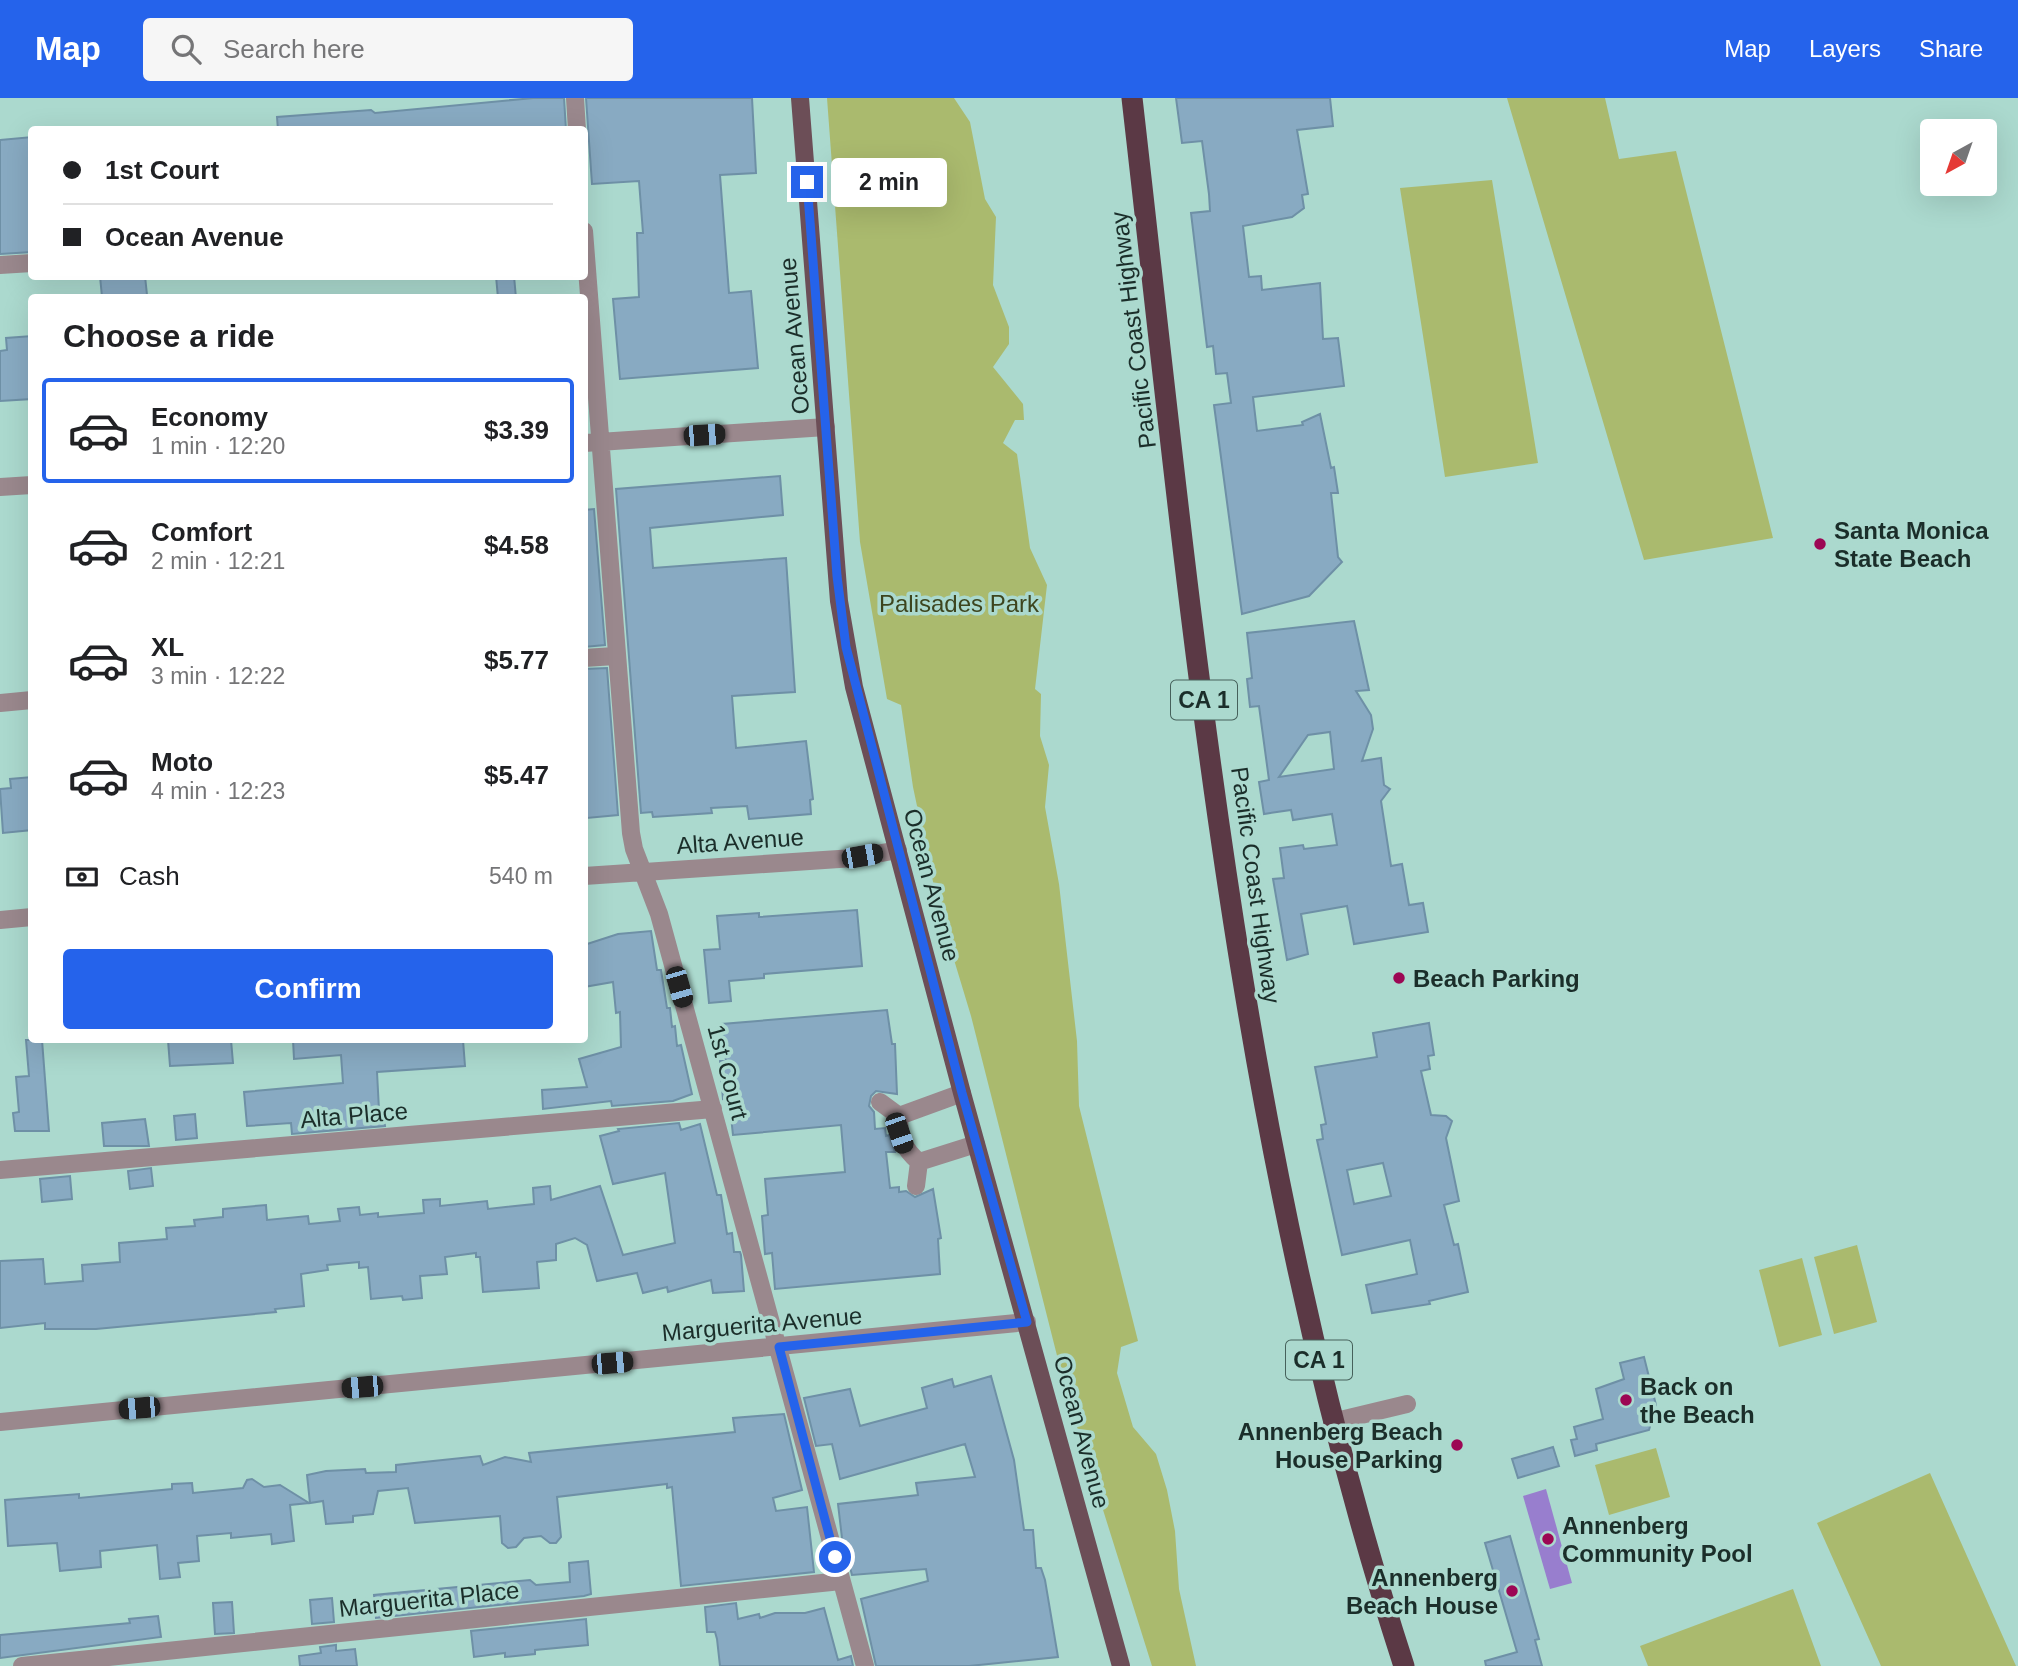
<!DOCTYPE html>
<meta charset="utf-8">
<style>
body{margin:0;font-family:Arial,sans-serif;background:#f6f6f6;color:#202124;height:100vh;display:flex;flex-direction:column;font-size:26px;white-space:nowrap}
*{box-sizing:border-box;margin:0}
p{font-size:23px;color:#757577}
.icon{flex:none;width:38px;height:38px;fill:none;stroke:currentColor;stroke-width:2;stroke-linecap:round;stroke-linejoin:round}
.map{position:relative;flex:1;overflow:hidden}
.sheet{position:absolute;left:28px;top:196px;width:560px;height:749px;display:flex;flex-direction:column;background:#fff;border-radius:7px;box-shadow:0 7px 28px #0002}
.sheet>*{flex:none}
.banner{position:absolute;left:28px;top:28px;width:560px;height:154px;border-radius:7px;box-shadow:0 7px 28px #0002;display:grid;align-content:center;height:154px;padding:0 35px;background:#fff}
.needle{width:46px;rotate:220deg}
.buttons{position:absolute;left:1920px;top:21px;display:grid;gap:14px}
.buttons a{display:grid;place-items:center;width:77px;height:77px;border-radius:7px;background:#fff;box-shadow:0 7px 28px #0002;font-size:35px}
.end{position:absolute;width:32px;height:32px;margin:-16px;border:9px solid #2563eb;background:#fff;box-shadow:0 0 0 4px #fff}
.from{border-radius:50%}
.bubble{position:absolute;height:49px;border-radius:7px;background:#fff;box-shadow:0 7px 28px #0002;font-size:23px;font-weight:600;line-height:49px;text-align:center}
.car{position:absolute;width:21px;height:42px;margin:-21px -10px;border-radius:9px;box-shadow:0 0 5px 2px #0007;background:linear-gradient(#222 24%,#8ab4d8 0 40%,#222 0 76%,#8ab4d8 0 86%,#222 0)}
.banner b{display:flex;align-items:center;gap:24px;height:66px;font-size:26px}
.banner b+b{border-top:2px solid #e0e0e0}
.banner i{width:18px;height:18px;background:#202124}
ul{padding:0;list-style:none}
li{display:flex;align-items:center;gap:21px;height:105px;margin:0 14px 10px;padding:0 21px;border:4px solid transparent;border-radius:7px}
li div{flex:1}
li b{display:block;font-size:26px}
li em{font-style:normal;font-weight:600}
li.on{border-color:#2563eb}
li>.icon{width:63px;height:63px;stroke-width:1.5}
h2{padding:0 35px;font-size:32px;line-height:84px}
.pay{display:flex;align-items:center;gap:18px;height:77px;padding:0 35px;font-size:26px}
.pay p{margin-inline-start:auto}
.action{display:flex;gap:14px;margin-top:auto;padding:14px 35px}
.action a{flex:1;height:80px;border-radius:7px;background:#2563eb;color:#fff;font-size:28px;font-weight:600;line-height:80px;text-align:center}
header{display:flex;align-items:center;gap:42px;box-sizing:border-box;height:98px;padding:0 35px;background:#2563eb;color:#fff}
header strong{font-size:33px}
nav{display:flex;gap:38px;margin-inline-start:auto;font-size:24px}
.search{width:490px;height:63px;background:#f6f6f6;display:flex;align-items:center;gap:18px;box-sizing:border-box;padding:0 24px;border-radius:7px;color:#757577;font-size:26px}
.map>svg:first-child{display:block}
.green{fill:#aaba6e}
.water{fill:#987ece}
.building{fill:#88aac2;stroke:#6e90a6;stroke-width:2;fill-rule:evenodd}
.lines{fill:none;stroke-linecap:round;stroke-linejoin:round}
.minor{stroke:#9a888d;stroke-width:18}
.major{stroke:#6c4e57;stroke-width:18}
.highway{stroke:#5b3945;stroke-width:21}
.route{stroke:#2563eb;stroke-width:9}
.poi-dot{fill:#9c0754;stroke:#abd9ce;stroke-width:2.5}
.labels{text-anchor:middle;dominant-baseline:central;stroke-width:7;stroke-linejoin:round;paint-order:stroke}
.shield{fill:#abd9ce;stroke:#46615b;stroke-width:2}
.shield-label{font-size:23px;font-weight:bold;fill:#1b2e2a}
.street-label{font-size:24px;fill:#1b2e2a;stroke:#abd9ce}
.poi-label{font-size:24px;font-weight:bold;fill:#1b2e2a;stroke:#abd9ce;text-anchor:start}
.park-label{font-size:24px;fill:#3d451e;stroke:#abd9ce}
</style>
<header>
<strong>Map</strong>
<div class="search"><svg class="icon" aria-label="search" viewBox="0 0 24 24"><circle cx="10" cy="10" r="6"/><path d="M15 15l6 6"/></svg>Search here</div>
<nav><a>Map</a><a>Layers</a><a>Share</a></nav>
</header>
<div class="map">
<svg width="2018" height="1568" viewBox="0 0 2018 1568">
<rect width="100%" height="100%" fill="#abd9ce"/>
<path class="green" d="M827,0H954L970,24L985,101L996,119L993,187L1009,229V246L993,269L1023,306L1024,322H1015L1003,345L1017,356L1030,450L1047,487L1035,591L1041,596L1040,638L1049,667L1045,709L1059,786L1077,943L1079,1008L1138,1243L1121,1249L1117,1275L1133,1329L1156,1356L1167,1392L1175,1433L1179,1491L1196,1568H1152L1067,1297L971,918L939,812L913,689L901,607L887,601L860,444Z
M1507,0H1605L1619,61L1676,53L1773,440L1644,462Z
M1492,82L1538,365L1445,379L1400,90Z
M1857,1147L1877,1224L1834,1236L1814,1159Z
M1802,1160L1822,1237L1779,1249L1759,1172Z
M1656,1350L1670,1399L1609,1417L1595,1367Z
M1930,1375L2016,1568H1881L1817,1425Z
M1793,1491L1821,1568H1648L1640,1548Z"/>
<path class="water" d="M1546,1391L1572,1485L1550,1491L1523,1398Z"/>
<path class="building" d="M533,0H564L566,32H278L277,19L371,12L375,15Z
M586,0H752L756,75L720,77L729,195L751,193L758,270L620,281L613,201L639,199L637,135H643L639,83L592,86Z
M1176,0H1330L1333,28L1297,32L1308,96L1302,97L1304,110L1292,119L1243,128L1249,179L1261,178L1262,192L1320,185L1323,241L1338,240L1344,288L1253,299L1257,333L1303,327L1302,324L1320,316L1331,370L1334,369L1338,395H1331L1338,459L1342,464L1309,498L1242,516L1214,307L1231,305L1227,275L1216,276L1213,248L1207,249L1191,115L1210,113L1209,96L1202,43L1182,45Z
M32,39V154L0,156V42Z
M100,178H145L147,197L102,199Z
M496,178H514L516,200H498Z
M32,238V301L0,303V253L7,252L6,240Z
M780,378L783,417L650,430L653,470L786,460L795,594L732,598L736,650L806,643L813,701L810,702L811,716L749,721L747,708L711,710L712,715L653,719L652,714L641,715L616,391Z
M594,411L605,547L584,549V412Z
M1354,523L1369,592L1356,593L1371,617L1373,631L1362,663L1381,660L1384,687L1390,691L1381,703L1391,768L1402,766L1409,807L1423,805L1428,834L1354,846L1347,808L1301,816L1308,856L1287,862L1273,781L1284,780L1280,750L1303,747L1304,751L1337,747L1332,716L1293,722L1291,712L1264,716L1259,684L1269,682L1259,608L1250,609L1247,581L1252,580L1247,535ZM1330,634L1334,671L1279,679L1308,637Z
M607,570L618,717L587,720L584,571Z
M32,679V732L3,735L0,691L11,690L10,681Z
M857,812L862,868L764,876V880L729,883L731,903L709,905L704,852L720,851L717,818L759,815V819Z
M651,833L657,872H661L667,910H670L672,929L675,928L677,948L681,947L692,996L673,1003L612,1008L611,1003L543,1011L542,992L587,989L579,961L621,949L620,914L616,915L613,884L584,889V847L618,836Z
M887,912L892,946H895L897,996L876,993L871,998L869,1008L874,1014L875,1031L885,1030L886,1038L889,1037L895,1054H886L890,1090L899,1089V1094L906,1093L915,1099L933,1091L941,1140L938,1141L940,1176L775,1191L772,1155L765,1156L762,1118L768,1117L765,1081L845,1074L841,1027L733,1037L729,1000L723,1001L721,979L720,963H726L722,926Z
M1429,925L1434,957L1428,958L1430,971L1421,973L1431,1017L1446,1018L1452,1023L1446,1040L1459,1103L1444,1107L1454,1147L1458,1146L1468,1194L1429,1203L1430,1206L1372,1215L1366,1187L1417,1176L1410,1142L1342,1157L1317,1042L1323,1041L1321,1027L1326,1026L1315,969L1377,959L1373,935ZM1383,1065L1391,1098L1354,1106L1347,1072Z
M26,942H42L49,1033H15L13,1015L19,1014L16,979L29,978Z
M168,942H231L233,965L170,968Z
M293,942H463L465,968L377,974L379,1012H383L385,1028L292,1036L291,1025L247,1028L244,994L343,985L341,957L294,961Z
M195,1016L197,1040L176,1042L174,1018Z
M145,1021L149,1048H104L102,1025Z
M679,1025L681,1032L700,1026L717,1097H721L727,1136L732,1135L734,1154H740L741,1157L744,1193L713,1195L711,1182L668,1194L667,1189L643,1195L637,1175L597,1183L587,1147L575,1140L556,1146V1162L537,1164L539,1190L483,1194L480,1159H476V1155L445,1159L447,1176L420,1178L422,1200L403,1202L402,1198L371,1201L368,1169L359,1170V1164L327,1167L328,1172L301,1176L304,1208L275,1211L276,1214L96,1231H45V1225L0,1230V1163L43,1161L45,1186L83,1183L82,1167L120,1164L119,1145L167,1141L166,1130L195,1128L194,1122L223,1119V1111L266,1107L267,1122L308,1118L309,1126L340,1123L338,1111L359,1109L360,1117L378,1115V1119L424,1115L423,1102L440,1101V1108L487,1103L488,1111L534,1106L533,1090L550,1088L551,1102L600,1088L623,1157L675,1145L665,1075L613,1086L600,1038L619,1033L618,1031Z
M151,1070L153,1088L130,1091L128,1073Z
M70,1078L72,1101L42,1104L40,1081Z
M1644,1259L1656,1307L1649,1332L1596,1346L1597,1352L1575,1358L1571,1342L1577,1341L1574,1329L1603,1321L1596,1291L1624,1281L1620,1265Z
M991,1278L1014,1362L1024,1432H1033L1036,1470H1041L1045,1482L1058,1559L969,1568H876L861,1501L928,1483L926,1471L852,1477L842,1440L838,1406L918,1397L916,1385L975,1379L965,1346L840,1381L832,1346L816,1348L804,1300L850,1291L860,1328L927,1310L922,1290L952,1281L954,1289Z
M784,1316L802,1392L773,1400L776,1413L807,1409L814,1474L681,1488L672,1389L667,1390V1386L557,1399L561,1439L556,1445H550L541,1438L524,1440L516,1449L508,1450L502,1445L500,1418L415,1425L408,1390L378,1393L373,1416L353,1418V1424L326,1426L323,1403L310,1405L307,1377L326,1373L365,1371L366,1375L396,1374V1367L480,1358L483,1367L505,1359L531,1364L529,1355L735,1334L733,1320Z
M1553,1349L1559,1368L1518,1380L1512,1361Z
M252,1381L264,1389L280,1387L309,1405L290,1407L294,1443L272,1446L271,1436L231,1440V1435L197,1438L199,1463L178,1465L180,1479L160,1481L157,1447L100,1453L101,1469L60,1473L57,1445L8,1448L5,1402L79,1396V1400L172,1391V1386L192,1385L193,1395L243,1390L247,1382Z
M1510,1438L1539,1541L1535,1542L1542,1568H1486L1485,1563L1517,1554L1485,1445Z
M588,1463L591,1496L584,1498L376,1520L374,1497L530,1482L536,1487L570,1484L569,1465Z
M332,1500L334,1524L312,1526L310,1502Z
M232,1504L234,1535L215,1536L213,1505Z
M736,1505L738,1521L759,1516L760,1520L775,1515H805L824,1510L838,1562L851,1558L853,1568H720L717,1541L715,1534H707L705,1509Z
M158,1518L161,1539L0,1560V1537L130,1525L129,1521Z
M586,1521L588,1547L535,1552V1556L505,1559V1555L474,1559L471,1533Z
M336,1547V1553L355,1551L357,1568H300L299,1558L321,1555L320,1549Z"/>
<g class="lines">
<path class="minor" d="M575,0L577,32
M584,133L631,735L634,751L659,816L865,1568
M0,167L32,165
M584,345L826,329
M0,389L32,387
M584,560L615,558
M0,605L32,602
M584,778L854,760L898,752
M0,822L32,819
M962,995L899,1018C899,1040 903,1050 919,1064L976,1046
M880,1004L899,1018
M0,1072L713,1011
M916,1088L919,1064
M0,1324L1027,1224
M1332,1324L1407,1306
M22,1568L841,1483"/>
<path class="major" d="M800,0L839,503L854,589L962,995L1121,1568"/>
<path class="highway" d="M1132,0C1192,526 1239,1062 1404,1568"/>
</g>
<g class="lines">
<path class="route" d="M807,84L837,478L846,549L962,995L1027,1224L779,1249L835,1459"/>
</g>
<g class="poi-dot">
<circle cx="1820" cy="446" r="7"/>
<circle cx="1399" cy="880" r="7"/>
<circle cx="1626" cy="1302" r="7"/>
<circle cx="1457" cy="1347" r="7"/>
<circle cx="1548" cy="1441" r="7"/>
<circle cx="1512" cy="1493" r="7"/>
</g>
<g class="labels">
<g class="shield">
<rect x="1171" y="582.5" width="66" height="39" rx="5"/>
<rect x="1286" y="1242.5" width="66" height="39" rx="5"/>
</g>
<g class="shield-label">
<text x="1204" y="602">CA 1</text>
<text x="1319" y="1262">CA 1</text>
</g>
<g class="street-label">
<text transform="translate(1133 232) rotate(-97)">Pacific Coast Highway</text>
<text transform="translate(794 238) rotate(-95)">Ocean Avenue</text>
<text transform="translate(740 743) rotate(-4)">Alta Avenue</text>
<text transform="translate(932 787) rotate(75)">Ocean Avenue</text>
<text transform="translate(1256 787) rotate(82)">Pacific Coast Highway</text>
<text transform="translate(728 974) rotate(75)">1st Court</text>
<text transform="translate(354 1017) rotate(-5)">Alta Place</text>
<text transform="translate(762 1226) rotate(-5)">Marguerita Avenue</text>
<text transform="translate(1082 1334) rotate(75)">Ocean Avenue</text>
<text transform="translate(429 1501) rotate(-6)">Marguerita Place</text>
</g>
<g class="poi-label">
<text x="1834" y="432">Santa Monica<tspan x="1834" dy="28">State Beach</tspan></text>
<text x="1413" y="880">Beach Parking</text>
<text x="1640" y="1288">Back on<tspan x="1640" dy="28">the Beach</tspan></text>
<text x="1443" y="1333" text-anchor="end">Annenberg Beach<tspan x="1443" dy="28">House Parking</tspan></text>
<text x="1562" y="1427">Annenberg<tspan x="1562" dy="28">Community Pool</tspan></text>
<text x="1498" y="1479" text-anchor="end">Annenberg<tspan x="1498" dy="28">Beach House</tspan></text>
</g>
<g class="park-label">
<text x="959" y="505">Palisades Park</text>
</g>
</g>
</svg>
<div class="buttons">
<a><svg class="needle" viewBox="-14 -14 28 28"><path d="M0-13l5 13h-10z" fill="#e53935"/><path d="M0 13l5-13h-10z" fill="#757577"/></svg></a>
</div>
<i class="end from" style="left:835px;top:1459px"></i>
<i class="end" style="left:807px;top:84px"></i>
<div class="bubble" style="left:831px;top:60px;width:116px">2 min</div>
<i class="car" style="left:704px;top:337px;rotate:86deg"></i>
<i class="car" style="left:862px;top:758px;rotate:80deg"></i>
<i class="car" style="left:679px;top:889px;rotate:164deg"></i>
<i class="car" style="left:899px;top:1035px;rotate:161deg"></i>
<i class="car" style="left:612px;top:1265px;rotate:85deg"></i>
<i class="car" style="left:362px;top:1289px;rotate:265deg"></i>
<i class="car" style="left:139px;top:1310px;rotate:265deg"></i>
<div class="banner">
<b><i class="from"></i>1st Court</b>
<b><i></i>Ocean Avenue</b>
</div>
<section class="sheet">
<h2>Choose a ride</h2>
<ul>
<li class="on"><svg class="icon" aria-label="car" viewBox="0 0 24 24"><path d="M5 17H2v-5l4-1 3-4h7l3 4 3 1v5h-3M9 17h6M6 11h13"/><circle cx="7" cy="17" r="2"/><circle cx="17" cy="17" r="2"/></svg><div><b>Economy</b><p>1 min · 12:20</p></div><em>$3.39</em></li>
<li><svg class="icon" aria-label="car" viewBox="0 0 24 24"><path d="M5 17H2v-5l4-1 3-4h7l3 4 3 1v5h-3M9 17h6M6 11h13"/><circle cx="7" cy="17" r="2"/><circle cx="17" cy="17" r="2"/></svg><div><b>Comfort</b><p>2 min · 12:21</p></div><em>$4.58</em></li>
<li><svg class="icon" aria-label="car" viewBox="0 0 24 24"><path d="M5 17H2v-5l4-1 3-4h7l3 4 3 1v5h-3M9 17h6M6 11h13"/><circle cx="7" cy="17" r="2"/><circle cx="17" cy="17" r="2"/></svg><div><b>XL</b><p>3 min · 12:22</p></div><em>$5.77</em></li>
<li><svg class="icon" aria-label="car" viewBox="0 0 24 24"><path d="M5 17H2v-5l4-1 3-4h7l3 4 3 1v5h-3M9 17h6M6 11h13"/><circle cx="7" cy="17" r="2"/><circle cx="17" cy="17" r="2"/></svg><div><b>Moto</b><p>4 min · 12:23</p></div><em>$5.47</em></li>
</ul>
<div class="pay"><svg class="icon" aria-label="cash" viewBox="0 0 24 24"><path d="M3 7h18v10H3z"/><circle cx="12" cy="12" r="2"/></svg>Cash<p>540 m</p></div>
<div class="action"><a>Confirm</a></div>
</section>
</div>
